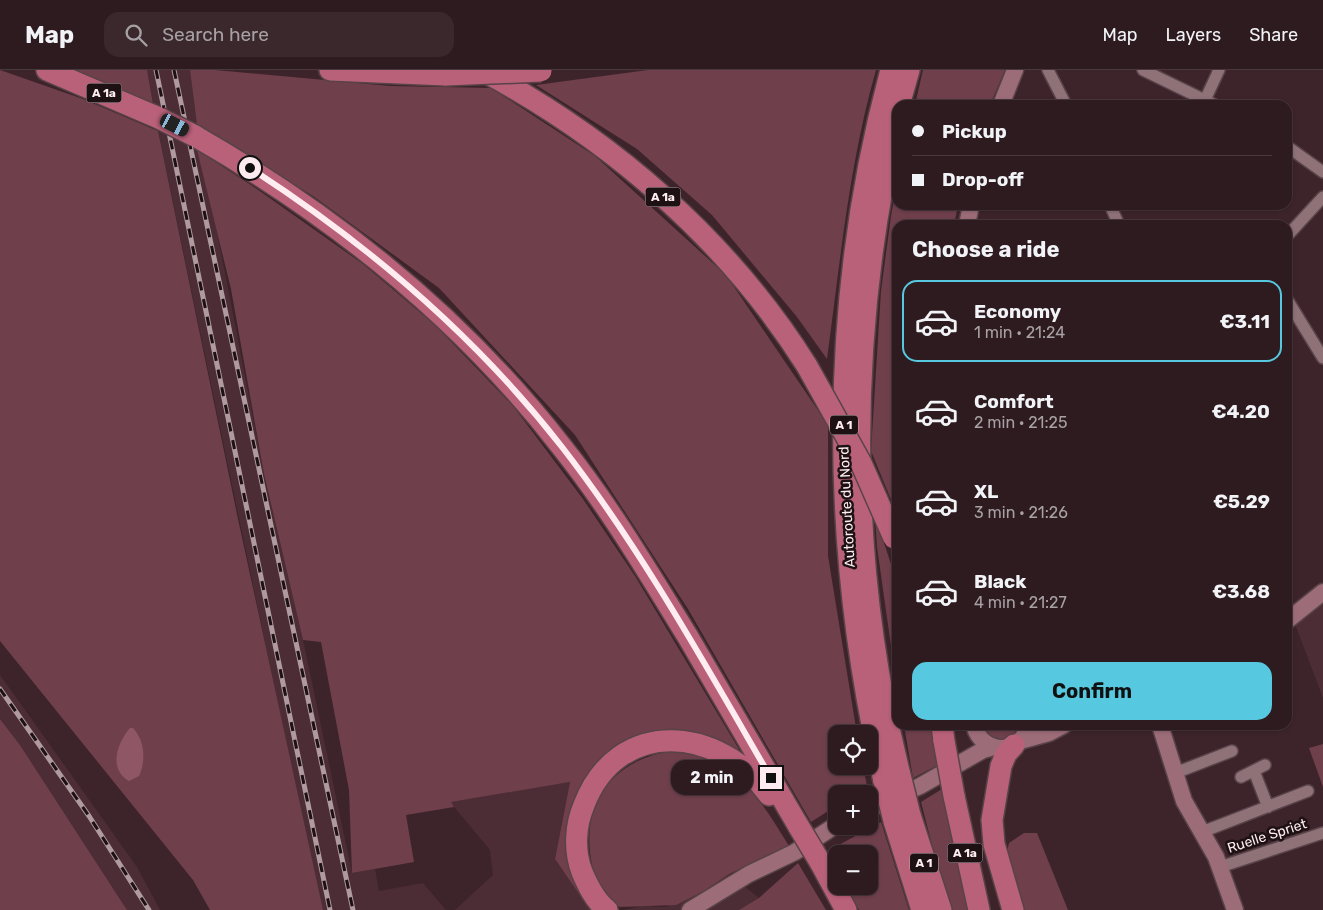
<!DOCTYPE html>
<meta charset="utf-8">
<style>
body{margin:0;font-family:Rubik,sans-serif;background:#3a282d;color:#f1f3f6;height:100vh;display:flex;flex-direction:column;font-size:19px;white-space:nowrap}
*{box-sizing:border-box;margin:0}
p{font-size:16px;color:#a7a1a5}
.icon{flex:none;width:28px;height:28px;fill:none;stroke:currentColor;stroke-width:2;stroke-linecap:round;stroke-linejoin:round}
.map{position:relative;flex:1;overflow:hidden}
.details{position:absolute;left:892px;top:150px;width:400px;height:510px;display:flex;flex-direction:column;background:#2e1b20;border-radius:15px;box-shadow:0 1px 4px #0004,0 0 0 1px #49393e}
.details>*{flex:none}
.top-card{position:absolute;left:892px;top:30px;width:400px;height:110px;border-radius:15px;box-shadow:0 1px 4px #0004,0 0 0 1px #49393e;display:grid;align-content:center;height:110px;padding:0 20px;background:#2e1b20}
.tools{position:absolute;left:828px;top:655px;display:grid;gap:10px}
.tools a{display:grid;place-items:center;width:50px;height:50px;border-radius:10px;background:#2e1b20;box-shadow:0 1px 4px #0004,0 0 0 1px #49393e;font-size:25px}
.end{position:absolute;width:22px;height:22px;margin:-11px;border:6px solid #feecf0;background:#111;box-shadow:0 0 0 2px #111}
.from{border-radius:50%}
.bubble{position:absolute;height:35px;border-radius:15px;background:#2e1b20;box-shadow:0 1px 4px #0004,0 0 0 1px #49393e;font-size:16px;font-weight:700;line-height:35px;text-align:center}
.car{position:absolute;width:15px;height:30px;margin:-15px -8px;border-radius:6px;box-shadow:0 0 4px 1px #0007;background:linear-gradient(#222 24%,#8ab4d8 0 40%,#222 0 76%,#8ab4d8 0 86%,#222 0)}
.top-card b{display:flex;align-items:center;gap:18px;height:48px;font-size:19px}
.top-card b+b{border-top:1px solid #49393e}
.top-card i{width:12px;height:12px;background:#f1f3f6}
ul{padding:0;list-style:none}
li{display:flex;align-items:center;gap:15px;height:82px;margin:0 10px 8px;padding:0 10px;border:2px solid transparent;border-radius:15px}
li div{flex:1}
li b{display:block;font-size:19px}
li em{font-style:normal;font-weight:700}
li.current{border-color:#56c9e0}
li>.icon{width:45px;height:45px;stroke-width:1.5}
h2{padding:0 20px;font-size:22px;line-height:60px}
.primary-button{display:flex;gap:10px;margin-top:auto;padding:10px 20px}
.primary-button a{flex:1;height:58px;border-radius:15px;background:#56c9e0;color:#111;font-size:20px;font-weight:700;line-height:58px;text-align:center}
header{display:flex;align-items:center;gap:30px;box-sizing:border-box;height:70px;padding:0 25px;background:#2e1b20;border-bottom:1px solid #49393e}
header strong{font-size:24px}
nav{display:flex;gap:28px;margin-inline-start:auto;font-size:18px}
.search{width:350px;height:45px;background:#3a282d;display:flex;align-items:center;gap:12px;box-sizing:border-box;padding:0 18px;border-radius:15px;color:#a7a1a5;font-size:19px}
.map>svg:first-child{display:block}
.built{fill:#4d2d35}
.green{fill:#6f3f4c}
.water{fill:#8f5766}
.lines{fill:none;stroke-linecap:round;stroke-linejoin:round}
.street-casing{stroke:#584348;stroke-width:14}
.secondary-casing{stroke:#584348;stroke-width:19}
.highway-casing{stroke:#584348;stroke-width:24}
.street{stroke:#8f7178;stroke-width:11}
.secondary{stroke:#9c6c79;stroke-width:16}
.highway{stroke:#ba617a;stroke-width:21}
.rail-casing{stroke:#af9a9f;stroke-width:5}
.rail{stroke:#1d1114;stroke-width:3;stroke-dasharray:9;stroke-linecap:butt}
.highway-bridge-casing{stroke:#584348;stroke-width:24;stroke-linecap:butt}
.highway-bridge{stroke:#ba617a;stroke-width:21}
.route{stroke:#feecf0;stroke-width:6}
.labels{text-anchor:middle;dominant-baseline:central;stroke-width:5;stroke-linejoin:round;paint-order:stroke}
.shield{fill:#1d1114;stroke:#baaaae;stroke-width:1}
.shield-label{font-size:12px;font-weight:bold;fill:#feecf0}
.street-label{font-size:14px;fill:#feecf0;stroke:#1d1114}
</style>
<header>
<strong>Map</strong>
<div class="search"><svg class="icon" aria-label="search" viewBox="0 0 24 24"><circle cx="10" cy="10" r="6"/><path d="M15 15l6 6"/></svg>Search here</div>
<nav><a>Map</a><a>Layers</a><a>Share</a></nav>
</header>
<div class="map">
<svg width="1323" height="840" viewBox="0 0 1323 840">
<rect width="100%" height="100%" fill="#3d242b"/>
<path class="built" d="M147,0H190L197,55L153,34Z
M158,61L197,80L213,141L264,404L303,570L352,803L375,799L379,821L423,813L446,840H321Z
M1323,531V628L1295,554Z
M0,605L137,797L160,840H127L20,675L0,649Z
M570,712L555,789L590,840H455L493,805L490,780L450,732Z
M729,804L759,828L762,840H625L641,836L665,837L704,821Z"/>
<path class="green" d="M0,0L83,29L158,61L238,449L323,840H210L193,810L0,571Z
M72,0H147L153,34Z
M190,0H215L390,16L491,18L595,86L726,205L828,355V486L857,664H836V696H863L867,716L856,724H836V736L811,752L688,539L575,365L439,218L313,126L197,55Z
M648,0H876C849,94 840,193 827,289L797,247L712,145L637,79L536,15Z
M923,0H1005L990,35H915Z
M197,80L251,115L363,194L435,255L513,336L583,429L635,506L746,691L637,672L575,741L602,840H590L555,789L570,712L451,732L454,737L406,745L414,792L352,803L349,720L321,572L303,570L264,404L231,219Z
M897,114L898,135H958L954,155H898L897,444L871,381L881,221L891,146Z
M875,446L897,512V618L877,477Z
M0,649L20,675L127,840H0Z
M904,655H931L938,695L913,708Z
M984,655H1012L1016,664C1005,672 986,672 984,655Z
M1323,674V717L1309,678Z
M676,681C734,685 762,732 789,776L729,804L704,821L676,835L620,837C602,827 594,809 591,789C581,730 617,686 676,681Z
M942,719L971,840H953L941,810L921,732Z
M881,752L909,840H859L846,816H869V784H836V799L826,782Z
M1024,763H1037L1068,840H1021L1006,786L1009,773Z
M798,793L826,840H739L759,828Z"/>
<path class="water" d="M130,658H133C145,671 146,691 139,706L129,711C108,699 117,673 130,658Z"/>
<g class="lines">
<g class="street-casing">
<path id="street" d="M1048,0L1066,35
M1143,0L1215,35
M1205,30L1219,0
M1288,77L1323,102
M1110,135L1119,155
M1288,165L1323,127
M1288,231L1323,288
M1254,701L1268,737
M1175,703L1232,681
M1241,707L1265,695
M1202,762L1308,721
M1220,797L1323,763"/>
</g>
<g class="secondary-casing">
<path id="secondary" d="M1001,35L1015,0
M967,155L971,135
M1288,550L1323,522
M974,655C981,685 1022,686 1028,655
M1160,655L1184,731L1216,787L1235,840
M1020,671L1049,663L1064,655
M869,739L920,716L983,680L994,677
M690,840L749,804L795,782L836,755"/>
</g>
<g class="highway-casing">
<path id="highway" d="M47,0L159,48
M330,0L446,5
M481,0C611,69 728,170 807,296
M899,35L909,0
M898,43C847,258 846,490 900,705
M195,66C336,147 461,247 561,376C609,436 648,502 688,567C725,630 762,694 799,757
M942,655L944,671
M884,711C830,478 828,232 891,0
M954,726L979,840
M910,745L941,840
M894,751L922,840
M820,792L846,840
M607,840C595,831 588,816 582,802C574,781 575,756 584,735C618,646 720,656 769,725
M1013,840L994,774L992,750L1001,696L1006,684L1014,675"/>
</g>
<use href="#street" class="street"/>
<use href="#secondary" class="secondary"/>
<use href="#highway" class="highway"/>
<g class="rail-casing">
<path id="rail" d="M156,0L330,840
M174,0L353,840
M0,619L89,746L149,840"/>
</g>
<use href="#rail" class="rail"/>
<g class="highway-bridge-casing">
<path id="highway-bridge" d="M446,5L541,1
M159,48L195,66
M807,296L861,393L894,468
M944,671L954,726
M900,705L910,745
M884,711L894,751
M799,757L820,792"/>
</g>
<use href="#highway-bridge" class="highway-bridge"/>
</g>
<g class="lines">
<path class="route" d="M250,98C369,175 475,265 562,377C642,480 706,596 771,708"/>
</g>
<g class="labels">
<g class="shield">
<rect x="86.5" y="13.5" width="35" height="19" rx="4"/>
<rect x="645.5" y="117.5" width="35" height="19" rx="4"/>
<rect x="830" y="345.5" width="28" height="19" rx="4"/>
<rect x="947.5" y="773.5" width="35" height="19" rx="4"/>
<rect x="910" y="783.5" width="28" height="19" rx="4"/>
</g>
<g class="shield-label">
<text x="104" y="23">A 1a</text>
<text x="663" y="127">A 1a</text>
<text x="844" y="355">A 1</text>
<text x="965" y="783">A 1a</text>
<text x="924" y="793">A 1</text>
</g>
<g class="street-label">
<text transform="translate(847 437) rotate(-93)">Autoroute du Nord</text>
<text transform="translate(1267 766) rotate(-18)">Ruelle Spriet</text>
</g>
</g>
</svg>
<div class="tools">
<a><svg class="icon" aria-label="locate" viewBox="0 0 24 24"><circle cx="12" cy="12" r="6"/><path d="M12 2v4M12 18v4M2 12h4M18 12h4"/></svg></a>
<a>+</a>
<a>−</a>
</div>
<i class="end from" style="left:250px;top:98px"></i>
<i class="end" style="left:771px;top:708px"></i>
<div class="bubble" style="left:671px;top:690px;width:82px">2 min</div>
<i class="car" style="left:175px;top:55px;rotate:117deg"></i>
<div class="top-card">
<b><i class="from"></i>Pickup</b>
<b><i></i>Drop-off</b>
</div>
<section class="details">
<h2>Choose a ride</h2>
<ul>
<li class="current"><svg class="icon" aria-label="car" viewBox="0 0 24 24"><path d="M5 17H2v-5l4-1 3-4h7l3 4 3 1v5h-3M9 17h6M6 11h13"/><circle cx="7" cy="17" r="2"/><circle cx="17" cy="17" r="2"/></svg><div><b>Economy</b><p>1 min · 21:24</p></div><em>€3.11</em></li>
<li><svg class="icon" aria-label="car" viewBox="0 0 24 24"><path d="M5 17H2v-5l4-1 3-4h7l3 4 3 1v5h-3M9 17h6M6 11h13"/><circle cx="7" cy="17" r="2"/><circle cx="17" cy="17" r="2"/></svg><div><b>Comfort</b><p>2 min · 21:25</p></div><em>€4.20</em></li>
<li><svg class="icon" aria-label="car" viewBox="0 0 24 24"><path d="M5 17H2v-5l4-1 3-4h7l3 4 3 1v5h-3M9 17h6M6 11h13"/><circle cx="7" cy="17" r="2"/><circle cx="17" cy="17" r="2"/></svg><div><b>XL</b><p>3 min · 21:26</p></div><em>€5.29</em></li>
<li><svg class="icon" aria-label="car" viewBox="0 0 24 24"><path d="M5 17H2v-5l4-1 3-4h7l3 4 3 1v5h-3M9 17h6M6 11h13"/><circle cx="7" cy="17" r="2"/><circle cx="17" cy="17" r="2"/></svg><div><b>Black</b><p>4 min · 21:27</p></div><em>€3.68</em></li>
</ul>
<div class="primary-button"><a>Confirm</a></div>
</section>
</div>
